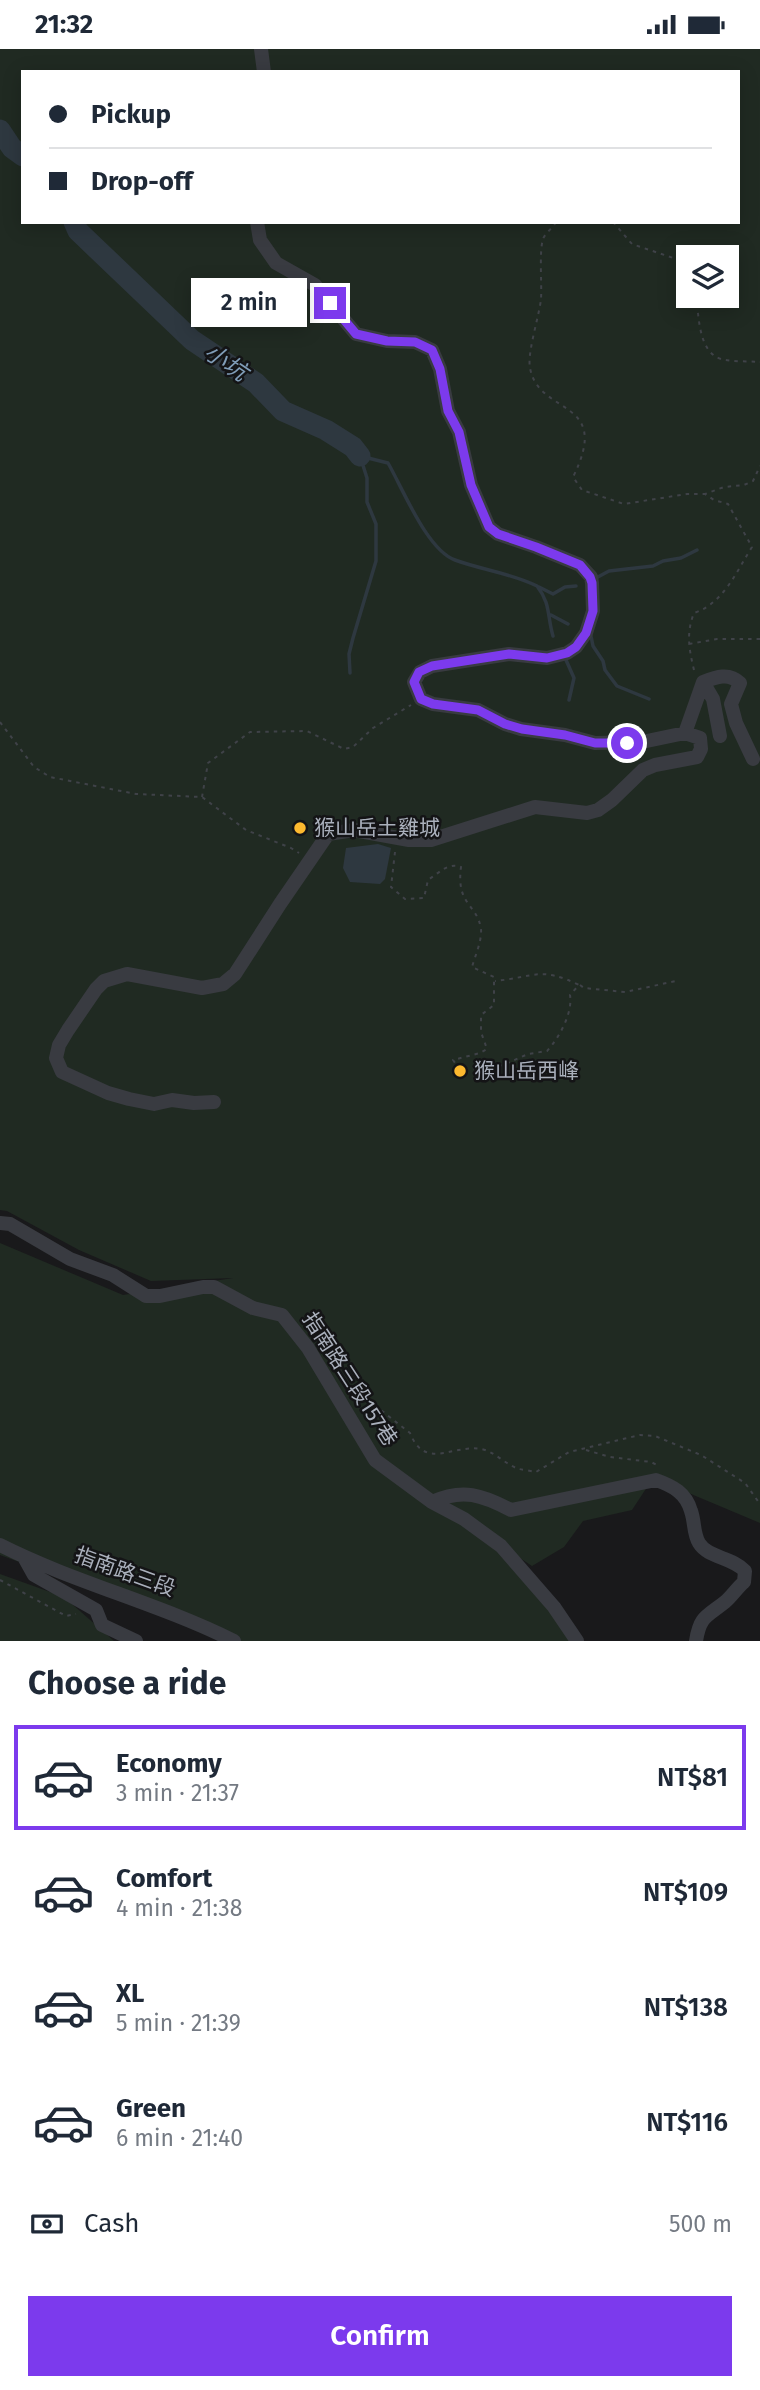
<!DOCTYPE html>
<meta charset="utf-8">
<style>
body{margin:0;font-family:"Fira Sans","Noto Sans TC",sans-serif;background:#f6f6f7;color:#1f2937;height:100vh;display:flex;flex-direction:column;font-size:26px;white-space:nowrap}
*{box-sizing:border-box;margin:0}
p{font-size:23px;color:#747a83}
.icon{flex:none;width:38px;height:38px;fill:none;stroke:currentColor;stroke-width:2;stroke-linecap:round;stroke-linejoin:round}
.map{position:relative;height:1592px;overflow:hidden}
.details{display:flex;flex-direction:column;background:#fff;flex:1}
.details>*{flex:none}
.banner{position:absolute;left:21px;top:21px;width:719px;height:154px;border-radius:0px;box-shadow:0 4px 18px #0003;display:grid;align-content:center;height:154px;padding:0 28px;background:#fff}
.tools{position:absolute;left:676px;top:196px;display:grid;gap:14px}
.tools a{display:grid;place-items:center;width:63px;height:63px;border-radius:0px;background:#fff;box-shadow:0 4px 18px #0003;font-size:35px}
.end{position:absolute;width:32px;height:32px;margin:-16px;border:9px solid #7c3aed;background:#fff;box-shadow:0 0 0 4px #fff}
.from{border-radius:50%}
.bubble{position:absolute;height:49px;border-radius:0px;background:#fff;box-shadow:0 4px 18px #0003;font-size:23px;font-weight:600;line-height:49px;text-align:center}
.banner b{display:flex;align-items:center;gap:24px;height:66px;font-size:26px}
.banner b+b{border-top:2px solid #e0e1e3}
.banner i{width:18px;height:18px;background:#1f2937}
ul{padding:0;list-style:none}
li{display:flex;align-items:center;gap:21px;height:105px;margin:0 14px 10px;padding:0 14px;border:4px solid transparent;border-radius:0px}
li div{flex:1}
li b{display:block;font-size:26px}
li em{font-style:normal;font-weight:600}
li.active{border-color:#7c3aed}
li>.icon{width:63px;height:63px;stroke-width:1.5}
h2{padding:0 28px;font-size:32px;line-height:84px}
.pay{display:flex;align-items:center;gap:18px;height:77px;padding:0 28px;font-size:26px}
.pay p{margin-inline-start:auto}
.button{display:flex;gap:14px;margin-top:auto;padding:14px 28px}
.button a{flex:1;height:80px;border-radius:0px;background:#7c3aed;color:#fff;font-size:28px;font-weight:600;line-height:80px;text-align:center}
.status{display:flex;justify-content:space-between;align-items:center;height:49px;padding:0 35px;background:#fff;direction:ltr}
.status svg{height:19px;fill:currentColor}
.map>svg:first-child{display:block}
.green{fill:#202a22;fill-rule:evenodd}
.water{fill:#2e3840}
.lines{fill:none;stroke-linecap:round;stroke-linejoin:round}
.stream{stroke:#2e3840;stroke-width:3.5}
.river{stroke:#2e3840;stroke-width:21}
.path{stroke:#3f4248;stroke-width:2;stroke-dasharray:3.5 5;stroke-linecap:butt}
.minor{stroke:#393b41;stroke-width:14}
.route{stroke:#7c3aed;stroke-width:9}
.poi-dot{fill:#fdb92f;stroke:#141416;stroke-width:2.5}
.labels{text-anchor:middle;dominant-baseline:central;stroke-width:5;stroke-linejoin:round;paint-order:stroke}
.poi-label{font-size:21px;fill:#aab0bc;stroke:#141416;text-anchor:start}
.street-label{font-size:21px;fill:#aab0bc;stroke:#141416}
.water-label{font-size:23px;font-style:italic;fill:#809db8;stroke:#141416}
</style>
<div class="status"><b>21:32</b><svg viewBox="0 0 49 12"><path d="M0 12V9h3v3zM5 12V6h3v6zM10 12V3h3v9zM15 12V0h3v12zM26 1h20v11H26zM47 4h2v5h-2z"/></svg></div>
<div class="map">
<svg width="760" height="1592" viewBox="0 0 760 1592">
<rect width="100%" height="100%" fill="#19191b"/>
<path class="green" d="M0,0H760V1474L653,1429L632,1461L583,1472L564,1498L532,1517L508,1501L571,1592H226L164,1566L0,1506V1194L123,1246L233,1229L151,1232L79,1201L7,1162L0,1161ZM23,23H738V173H23ZM688,208H726V247H688Z
M0,1525L64,1548L114,1592H0Z"/>
<path class="water" d="M378,795L391,799L385,830L380,835L350,833L343,819L346,799Z"/>
<g class="lines">
<path class="stream" d="M360,407L388,414C403,440 427,501 455,511C482,521 511,524 537,537C551,555 547,567 553,587
M596,529L609,522L653,517L663,512L681,509L697,501
M539,538L553,545L565,538L576,537
M551,566L568,575
M591,587L593,597L603,612L605,621L617,637L649,650
M566,611L574,629L569,651
M350,624L349,605L353,589L376,512V475L367,453V429L360,407"/>
<path class="river" d="M0,81L12,99L23,107
M74,173L78,182L192,291L256,334L283,362L326,381L353,398L360,407"/>
<path class="path" d="M556,173C553,179 545,184 543,190C539,203 542,235 541,250C539,268 527,304 530,319C539,368 613,348 573,428L582,441L624,455L687,445H705
M613,173L632,195L682,212L688,223
M696,247C699,266 698,303 721,310C733,313 748,312 760,313
M689,595L717,590H760
M694,621C689,600 686,584 694,564C724,554 736,523 752,498L728,455L714,451L705,445L724,438L744,436L753,432L760,417
M0,673L34,718L50,728L136,745L202,748L246,781L291,799L299,804
M202,748L208,714L250,683L307,682L344,700L353,698L373,679L411,656
M395,803L391,838L405,850L424,849L428,831C439,824 448,813 461,818C456,857 477,854 481,880C482,892 475,907 472,918L494,928V956L481,966V983L487,1000L480,1004L453,1011L460,1021L503,1016L528,1005L547,1002C559,989 573,964 570,946L579,936C540,917 535,928 495,932
M580,936L584,939L625,943L676,932
M321,1293L334,1308L344,1332L410,1384C425,1422 453,1395 481,1400C494,1402 506,1416 519,1420C524,1421 531,1422 536,1423L569,1403L640,1386L655,1387L701,1406L745,1434L760,1455
M586,1401L610,1408L651,1413L659,1417
M0,1531L66,1567L76,1565"/>
<path class="minor" d="M261,0L264,23
M703,633L713,650L720,687
M685,684L703,633C716,628 729,623 740,634L731,655L736,674L753,710
M214,1053L194,1054L172,1051L154,1055L129,1050L108,1044L62,1023L56,1009L59,996L68,981L96,940L104,932L127,925L202,939L223,935L235,925L280,855L328,785L354,781L409,791H431L535,758L587,764L598,761L612,751L643,721L655,716L697,708L701,700L700,689L685,684L642,693L595,694L565,686L521,680L505,675L478,661L433,655L421,650L414,633L420,623L432,617L509,605L547,609L567,604L576,598L586,584L593,562L592,534L591,528L580,516L536,498L498,485L489,478L471,436L459,383L448,362L440,320L432,301L415,293L387,292L356,285L315,236L276,214L260,191L257,173
M0,1174L10,1175L70,1210L113,1226L146,1247H160L203,1238H214L253,1259L282,1266L308,1299L375,1411L432,1453L464,1470L501,1497L554,1558L577,1592
M432,1453C463,1439 482,1446 511,1461L656,1431C673,1437 686,1444 691,1462C695,1473 693,1484 699,1494C708,1509 732,1508 745,1522L744,1533C737,1539 732,1547 725,1553C706,1568 700,1567 696,1592
M0,1496C75,1534 158,1554 234,1592
M24,1508L34,1526L96,1561L102,1576L136,1592"/>
</g>
<g class="lines">
<path class="route" d="M330,254L356,285L387,292L415,293L432,301L440,320L448,362L459,383L471,436L489,478L498,485L536,498L580,516L590,528L592,534L593,562L586,584L576,598L567,604L547,609L509,605L432,617L419,623L414,633L421,650L433,655L478,661L505,675L522,680L565,686L595,694H627"/>
</g>
<g class="poi-dot">
<circle cx="300" cy="779" r="7"/>
<circle cx="460" cy="1022" r="7"/>
</g>
<g class="labels">
<g class="poi-label">
<text x="314" y="779">猴山岳土雞城</text>
<text x="474" y="1022">猴山岳西峰</text>
</g>
<g class="street-label">
<text transform="translate(350 1330) rotate(57)">指南路三段157巷</text>
<text transform="translate(125 1523) rotate(20)">指南路三段</text>
</g>
<g class="water-label">
<text transform="translate(226 313) rotate(34)">小坑</text>
</g>
</g>
</svg>
<div class="tools">
<a><svg class="icon" aria-label="layers" viewBox="0 0 24 24"><path d="M12 4l9 5-9 5-9-5zM3 14l9 5 9-5"/></svg></a>
</div>
<i class="end from" style="left:627px;top:694px"></i>
<i class="end" style="left:330px;top:254px"></i>
<div class="bubble" style="left:191px;top:229px;width:116px">2 min</div>
<div class="banner">
<b><i class="from"></i>Pickup</b>
<b><i></i>Drop-off</b>
</div>
</div>
<section class="details">
<h2>Choose a ride</h2>
<ul>
<li class="active"><svg class="icon" aria-label="car" viewBox="0 0 24 24"><path d="M5 17H2v-5l4-1 3-4h7l3 4 3 1v5h-3M9 17h6M6 11h13"/><circle cx="7" cy="17" r="2"/><circle cx="17" cy="17" r="2"/></svg><div><b>Economy</b><p>3 min · 21:37</p></div><em>NT$81</em></li>
<li><svg class="icon" aria-label="car" viewBox="0 0 24 24"><path d="M5 17H2v-5l4-1 3-4h7l3 4 3 1v5h-3M9 17h6M6 11h13"/><circle cx="7" cy="17" r="2"/><circle cx="17" cy="17" r="2"/></svg><div><b>Comfort</b><p>4 min · 21:38</p></div><em>NT$109</em></li>
<li><svg class="icon" aria-label="car" viewBox="0 0 24 24"><path d="M5 17H2v-5l4-1 3-4h7l3 4 3 1v5h-3M9 17h6M6 11h13"/><circle cx="7" cy="17" r="2"/><circle cx="17" cy="17" r="2"/></svg><div><b>XL</b><p>5 min · 21:39</p></div><em>NT$138</em></li>
<li><svg class="icon" aria-label="car" viewBox="0 0 24 24"><path d="M5 17H2v-5l4-1 3-4h7l3 4 3 1v5h-3M9 17h6M6 11h13"/><circle cx="7" cy="17" r="2"/><circle cx="17" cy="17" r="2"/></svg><div><b>Green</b><p>6 min · 21:40</p></div><em>NT$116</em></li>
</ul>
<div class="pay"><svg class="icon" aria-label="cash" viewBox="0 0 24 24"><path d="M3 7h18v10H3z"/><circle cx="12" cy="12" r="2"/></svg>Cash<p>500 m</p></div>
<div class="button"><a>Confirm</a></div>
</section>
